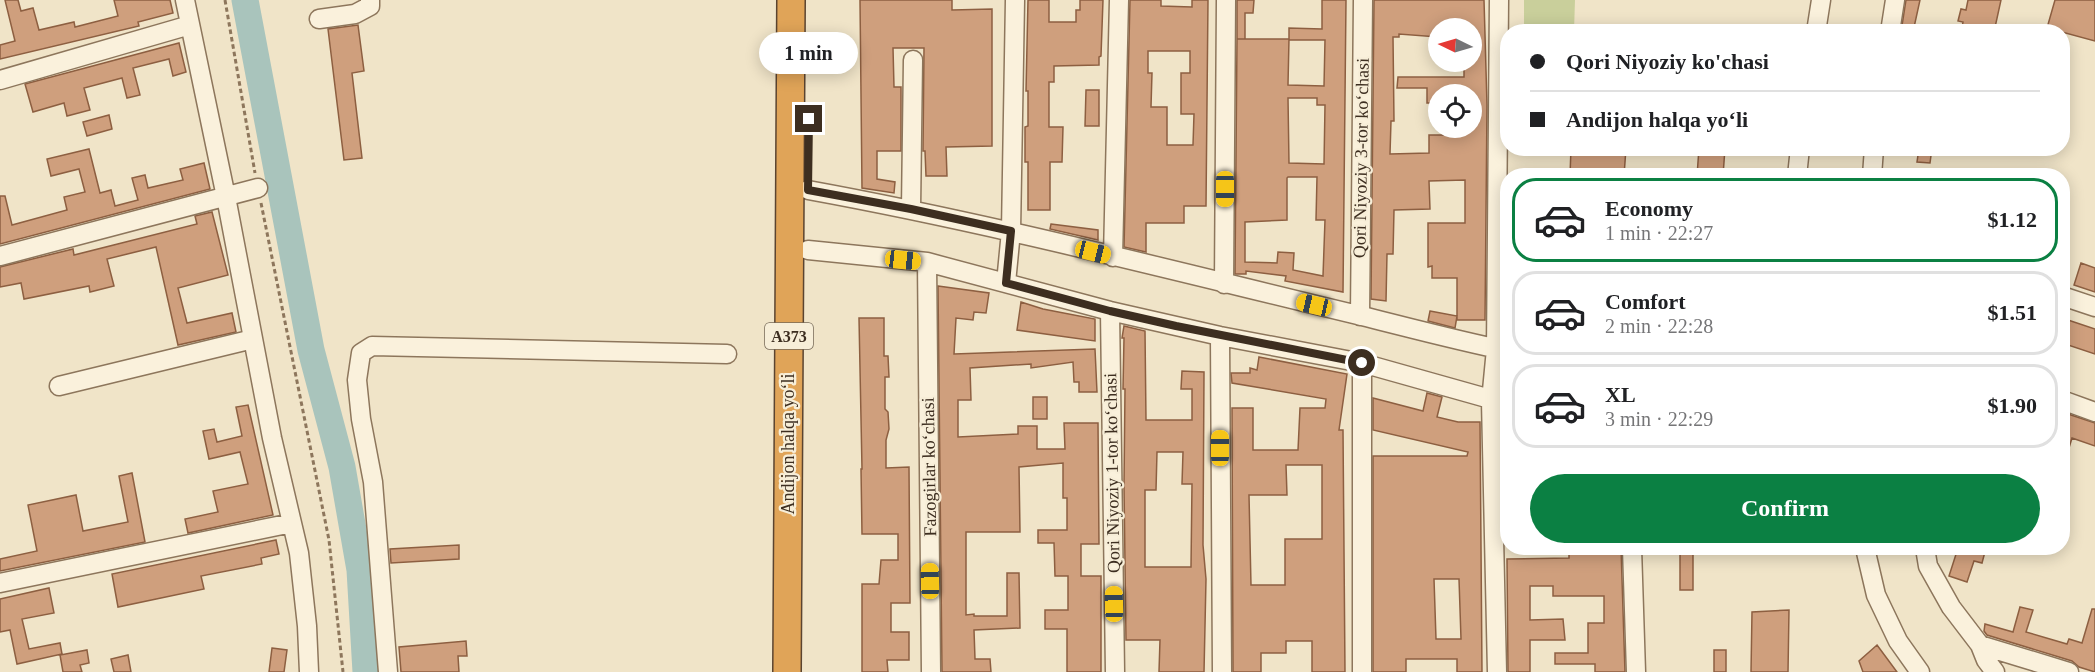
<!DOCTYPE html>
<meta charset="utf-8">
<style>
body{margin:0;font-family:Georgia,serif;background:#f6f6f6;color:#202124;height:100vh;display:flex;flex-direction:column;font-size:22px;white-space:nowrap}
*{box-sizing:border-box;margin:0}
p{font-size:20px;color:#757577}
.icon{flex:none;width:33px;height:33px;fill:none;stroke:currentColor;stroke-width:2;stroke-linecap:round;stroke-linejoin:round}
.map{position:relative;flex:1;overflow:hidden}
.panel{position:absolute;left:1500px;top:168px;width:570px;height:387px;display:flex;flex-direction:column;background:#fff;border-radius:24px;box-shadow:0 3px 15px #0003}
.panel>*{flex:none}
.guide{position:absolute;left:1500px;top:24px;width:570px;height:132px;border-radius:24px;box-shadow:0 3px 15px #0003;display:grid;align-content:center;height:132px;padding:0 30px;background:#fff}
.needle{width:39px;rotate:275deg}
.tools{position:absolute;left:1428px;top:18px;display:grid;gap:12px}
.tools a{display:grid;place-items:center;width:54px;height:54px;border-radius:50%;background:#fff;box-shadow:0 3px 15px #0003;font-size:30px}
.end{position:absolute;width:27px;height:27px;margin:-14px;border:8px solid #3d2e20;background:#fff;box-shadow:0 0 0 3px #fff}
.from{border-radius:50%}
.bubble{position:absolute;height:42px;border-radius:21px;background:#fff;box-shadow:0 3px 15px #0003;font-size:20px;font-weight:700;line-height:42px;text-align:center}
.car{position:absolute;width:18px;height:36px;margin:-18px -9px;border-radius:8px;box-shadow:0 0 4px 2px #0007;background:linear-gradient(#f5c518 24%,#345 0 40%,#f5c518 0 76%,#345 0 86%,#f5c518 0)}
.guide b{display:flex;align-items:center;gap:21px;height:57px;font-size:22px}
.guide b+b{border-top:2px solid #e0e0e0}
.guide i{width:15px;height:15px;background:#202124}
ul{padding:10px 0 0;list-style:none}
li{display:flex;align-items:center;gap:18px;height:84px;margin:0 12px 9px;padding:0 18px;border:3px solid #e0e0e0;border-radius:24px}
li div{flex:1}
li b{display:block;font-size:22px}
li em{font-style:normal;font-weight:700}
li.selected{border-color:#0b8043}
li>.icon{width:54px;height:54px;stroke-width:1.5}
.cta{display:flex;gap:12px;margin-top:auto;padding:12px 30px}
.cta a{flex:1;height:69px;border-radius:36px;background:#0b8043;color:#fff;font-size:24px;font-weight:700;line-height:69px;text-align:center}
.map>svg:first-child{display:block}
.green{fill:#c9cf9b}
.lines{fill:none;stroke-linecap:round;stroke-linejoin:round}
.river{stroke:#a9c4bc;stroke-width:27}
.building{fill:#cf9f7d;stroke:#8d5f41;stroke-width:1.5;fill-rule:evenodd}
.minor-casing{stroke:#8d765c;stroke-width:21}
.highway-casing{stroke:#5b4430;stroke-width:30}
.path{stroke:#8d765c;stroke-width:3;stroke-dasharray:4.5 3;stroke-linecap:butt}
.minor{stroke:#faf1dc;stroke-width:18}
.highway{stroke:#e0a458;stroke-width:27}
.route{stroke:#3d2e20;stroke-width:8}
.labels{text-anchor:middle;dominant-baseline:central;stroke-width:4.5;stroke-linejoin:round;paint-order:stroke}
.shield{fill:#f7eed8;stroke:#756857;stroke-width:1.5}
.shield-label{font-size:16px;font-weight:bold;fill:#3d2e20}
.street-label{font-size:18px;fill:#3d2e20;stroke:#f7eed8}
</style>
<div class="map">
<svg width="2095" height="672" viewBox="0 0 2095 672">
<rect width="100%" height="100%" fill="#f0e4c8"/>
<path class="green" d="M1524,0H1575L1574,31H1524Z"/>
<g class="lines">
<path class="river" d="M245,0L311,350L342,467L360,570L366,672"/>
</g>
<path class="building" d="M5,0H18L21,11L33,8L39,30L74,22L75,27L118,16L114,0H170L173,13L138,22L139,26L0,59V45L15,41Z
M860,0H952V10L992,9V146L946,147L947,176H926L925,151H923L924,48H893L894,87H901V151H877V179L895,182L894,193L862,188Z
M1028,0H1049V22H1076V10H1080V0H1103L1101,56L1099,57V65L1054,66V82H1049V127H1063L1062,162H1050V210H1028V162H1025V127L1028,126V91H1026Z
M1130,0H1161V6L1192,7V0H1208L1206,206H1184V223H1146V252L1124,247ZM1148,51H1190V73H1181V114H1194L1193,145H1167V107H1151L1152,73H1148Z
M1237,0H1254L1253,13H1245V39H1237Z
M1322,0H1346L1343,292L1285,281L1286,276L1246,271V274H1235L1237,39H1289L1288,85L1324,86L1325,40H1289V28L1322,29ZM1288,98H1317V105H1325L1324,164L1289,163ZM1288,177H1317L1316,220H1325L1323,276L1293,270L1294,253L1278,252L1277,263L1245,262V222L1287,220V178Z
M1374,0H1484L1487,105L1485,320H1457V278H1432V266L1428,267V223H1465V180L1429,181L1430,209L1394,210L1393,254H1387L1386,301L1371,299ZM1438,28H1472V62H1464V77H1398L1397,88H1427V103H1438V94H1472V128H1446V135H1429V153L1390,154L1391,121H1394L1393,37H1399V34L1438,37Z
M1906,0H1920L1913,32H1901Z
M1968,0H2001L1994,32H1961L1963,22L1958,21L1961,9L1966,10Z
M2055,0H2095V41L2047,28Z
M358,25L364,71L352,73L362,158L344,160L328,29Z
M179,43L186,72L173,76L169,59L133,68L140,95L127,98L122,78L84,88L90,110L67,116L64,103L33,112L25,84Z
M1086,90H1099V126H1085Z
M109,115L112,129L87,136L83,122Z
M1571,148H1626L1624,176H1570Z
M1699,148H1725L1723,176H1697Z
M1919,148H1932L1930,163L1917,162Z
M89,149L100,193L111,190L115,206L138,200L132,178L145,175L148,188L183,180L180,169L204,163L210,189L0,244V196H5L12,225L67,210L64,197L85,192L79,169L51,176L47,159Z
M212,212L228,275L178,288L187,323L232,313L236,332L178,345L156,247L107,259L114,286L90,292L89,286L24,299L21,283L0,287V267L73,249L74,255L197,224L195,216Z
M1051,224L1098,230V240L1050,229Z
M2081,263L2095,268V292L2074,285Z
M938,286L989,293L986,313L974,312L973,320L956,318L954,354L1095,349L1097,392H1079V382H1074L1073,362L1031,368V364L970,368L971,400H958V437L1018,434V426H1037V449H1065L1064,423H1098L1099,544H1081V576H1101V672H1067V629H1045V610H1068V576H1055L1054,543H1038V530H1067V498H1063V463L1019,467L1020,532H966V615L974,614V616H1007V573H1019L1020,628L974,630L975,659H990L991,672H942Z
M1021,302L1043,309L1095,319V341L1017,330Z
M1430,311L1457,316L1455,328L1428,321Z
M859,318H884V356H888L889,377H885V409L888,412L889,429L886,440V468L909,467L910,603H891V632H909V660H887L888,672H862V584H879L881,560H898V534H862L861,469H862Z
M2062,318L2095,329V354L2062,343Z
M1124,326L1145,331L1146,420H1192V389H1181L1182,371L1204,372L1203,545L1206,579L1204,672H1159L1160,640H1126L1124,486L1125,389H1123L1124,338H1122ZM1157,452H1183L1182,484H1192L1191,567H1145V490H1156Z
M1259,357L1347,374L1339,430H1343L1345,672H1312V641H1286V653H1261V672H1233L1232,408H1253V450H1298L1300,408H1325L1326,399L1232,383L1231,373H1250V368L1257,370ZM1286,465H1322V539H1285V585H1251L1249,495H1287Z
M1427,393L1442,397L1437,417L1458,422H1480L1482,672H1457V659H1406V672H1373V456H1467L1468,452L1373,430V398L1423,411ZM1434,579H1459L1461,639H1436Z
M1033,397H1047V419H1033Z
M248,405L273,515L188,533L185,519L218,512L213,491L248,484L240,452L209,459L203,431L214,429L217,442L242,436L236,407Z
M2062,412L2095,423V446L2072,438L2065,461H2062Z
M132,473L145,542L0,571V559L37,551L28,505L76,495L83,531L128,522L119,476Z
M276,540L279,554L261,558L262,564L201,576L204,589L118,607L112,574Z
M459,545V559L391,563L390,549Z
M1603,548H1621L1625,672H1595V664H1555V653H1588V623H1604V596H1553V586H1530V620L1563,619L1565,640H1530V672H1508L1507,559L1569,558V554H1603Z
M1680,548H1693V590H1680Z
M1958,548H1986L1982,563L1974,561L1967,582L1949,576Z
M49,588L54,613L22,619L29,649L60,643L62,654L17,664L10,630L0,632V599Z
M2020,607L2033,610L2026,632L2067,644L2069,639L2082,643L2092,609H2095V672L2079,667L2072,661L1987,635L1984,631L1985,624L2013,632Z
M1789,610L1788,672H1751L1752,612Z
M466,641L467,656H458L459,672H401L399,647Z
M1877,645L1897,672H1863L1859,661Z
M272,648L287,650L284,672H269Z
M87,650L89,663L80,665L82,672H63L60,655Z
M1714,650H1726V672H1714Z
M128,655L131,672H114L111,659Z"/>
<g class="lines">
<g class="minor-casing">
<path id="minor" d="M185,0L226,197L272,438L299,553L307,626L309,672
M319,19L355,14L370,6V0
M1816,32L1821,0
M1890,32L1895,0
M0,80L190,25
M1797,176L1800,148
M1872,176L1874,148
M808,190C995,224 1178,272 1362,316C1410,328 1459,341 1508,351
M911,209L913,60
M808,250L927,262L1110,311L1220,336L1362,363L1508,404
M0,256L258,188
M1113,257L1119,0
M927,262L931,672
M1006,283L1011,231L1015,0
M1224,284L1226,0
M2062,296L2095,307
M1110,311L1115,672
M1360,316L1363,0
M1220,336L1222,672
M59,386L253,339
M2062,400L2095,412
M1632,548L1636,672
M1865,548L1876,595L1898,641L1920,672
M1925,548L1928,566L1951,607L1980,645L1986,660L1995,672
M0,583L292,523
M1980,645L2069,672
M388,672L373,482L361,419L357,380L361,353L372,346L727,354
M1362,672V363
M1497,672L1491,401L1496,349L1499,0"/>
</g>
<g class="highway-casing">
<path id="highway" d="M787,672L791,0"/>
</g>
<path class="path" d="M225,0L255,173
M261,203L329,540L343,672"/>
<use href="#minor" class="minor"/>
<use href="#highway" class="highway"/>
</g>
<g class="lines">
<path class="route" d="M809,119L808,190L911,209L1011,231L1006,283L1110,311L1176,326L1362,363"/>
</g>
<g class="labels">
<rect class="shield" x="765" y="323" width="48" height="26" rx="4.5"/>
<g class="shield-label">
<text x="789" y="336">A373</text>
</g>
<g class="street-label">
<text transform="translate(1361 158) rotate(-89)">Qori Niyoziy 3-tor koʻchasi</text>
<text transform="translate(788 444) rotate(-90)">Andijon halqa yo‘li</text>
<text transform="translate(929 467) rotate(-91)">Fazogirlar koʻchasi</text>
<text transform="translate(1112 473) rotate(-91)">Qori Niyoziy 1-tor koʻchasi</text>
</g>
</g>
</svg>
<div class="tools">
<a><svg class="needle" viewBox="-14 -14 28 28"><path d="M0-13l5 13h-10z" fill="#e53935"/><path d="M0 13l5-13h-10z" fill="#757577"/></svg></a>
<a><svg class="icon" aria-label="locate" viewBox="0 0 24 24"><circle cx="12" cy="12" r="6"/><path d="M12 2v4M12 18v4M2 12h4M18 12h4"/></svg></a>
</div>
<i class="end from" style="left:1362px;top:363px"></i>
<i class="end" style="left:809px;top:119px"></i>
<div class="bubble" style="left:759px;top:32px;width:99px">1 min</div>
<i class="car" style="left:1225px;top:189px;rotate:180deg"></i>
<i class="car" style="left:1093px;top:252px;rotate:104deg"></i>
<i class="car" style="left:903px;top:260px;rotate:96deg"></i>
<i class="car" style="left:1314px;top:305px;rotate:283deg"></i>
<i class="car" style="left:1220px;top:448px;rotate:0deg"></i>
<i class="car" style="left:930px;top:581px;rotate:359deg"></i>
<i class="car" style="left:1114px;top:604px;rotate:359deg"></i>
<div class="guide">
<b><i class="from"></i>Qori Niyoziy ko'chasi</b>
<b><i></i>Andijon halqa yo‘li</b>
</div>
<section class="panel">
<ul>
<li class="selected"><svg class="icon" aria-label="car" viewBox="0 0 24 24"><path d="M5 17H2v-5l4-1 3-4h7l3 4 3 1v5h-3M9 17h6M6 11h13"/><circle cx="7" cy="17" r="2"/><circle cx="17" cy="17" r="2"/></svg><div><b>Economy</b><p>1 min · 22:27</p></div><em>$1.12</em></li>
<li><svg class="icon" aria-label="car" viewBox="0 0 24 24"><path d="M5 17H2v-5l4-1 3-4h7l3 4 3 1v5h-3M9 17h6M6 11h13"/><circle cx="7" cy="17" r="2"/><circle cx="17" cy="17" r="2"/></svg><div><b>Comfort</b><p>2 min · 22:28</p></div><em>$1.51</em></li>
<li><svg class="icon" aria-label="car" viewBox="0 0 24 24"><path d="M5 17H2v-5l4-1 3-4h7l3 4 3 1v5h-3M9 17h6M6 11h13"/><circle cx="7" cy="17" r="2"/><circle cx="17" cy="17" r="2"/></svg><div><b>XL</b><p>3 min · 22:29</p></div><em>$1.90</em></li>
</ul>
<div class="cta"><a>Confirm</a></div>
</section>
</div>
